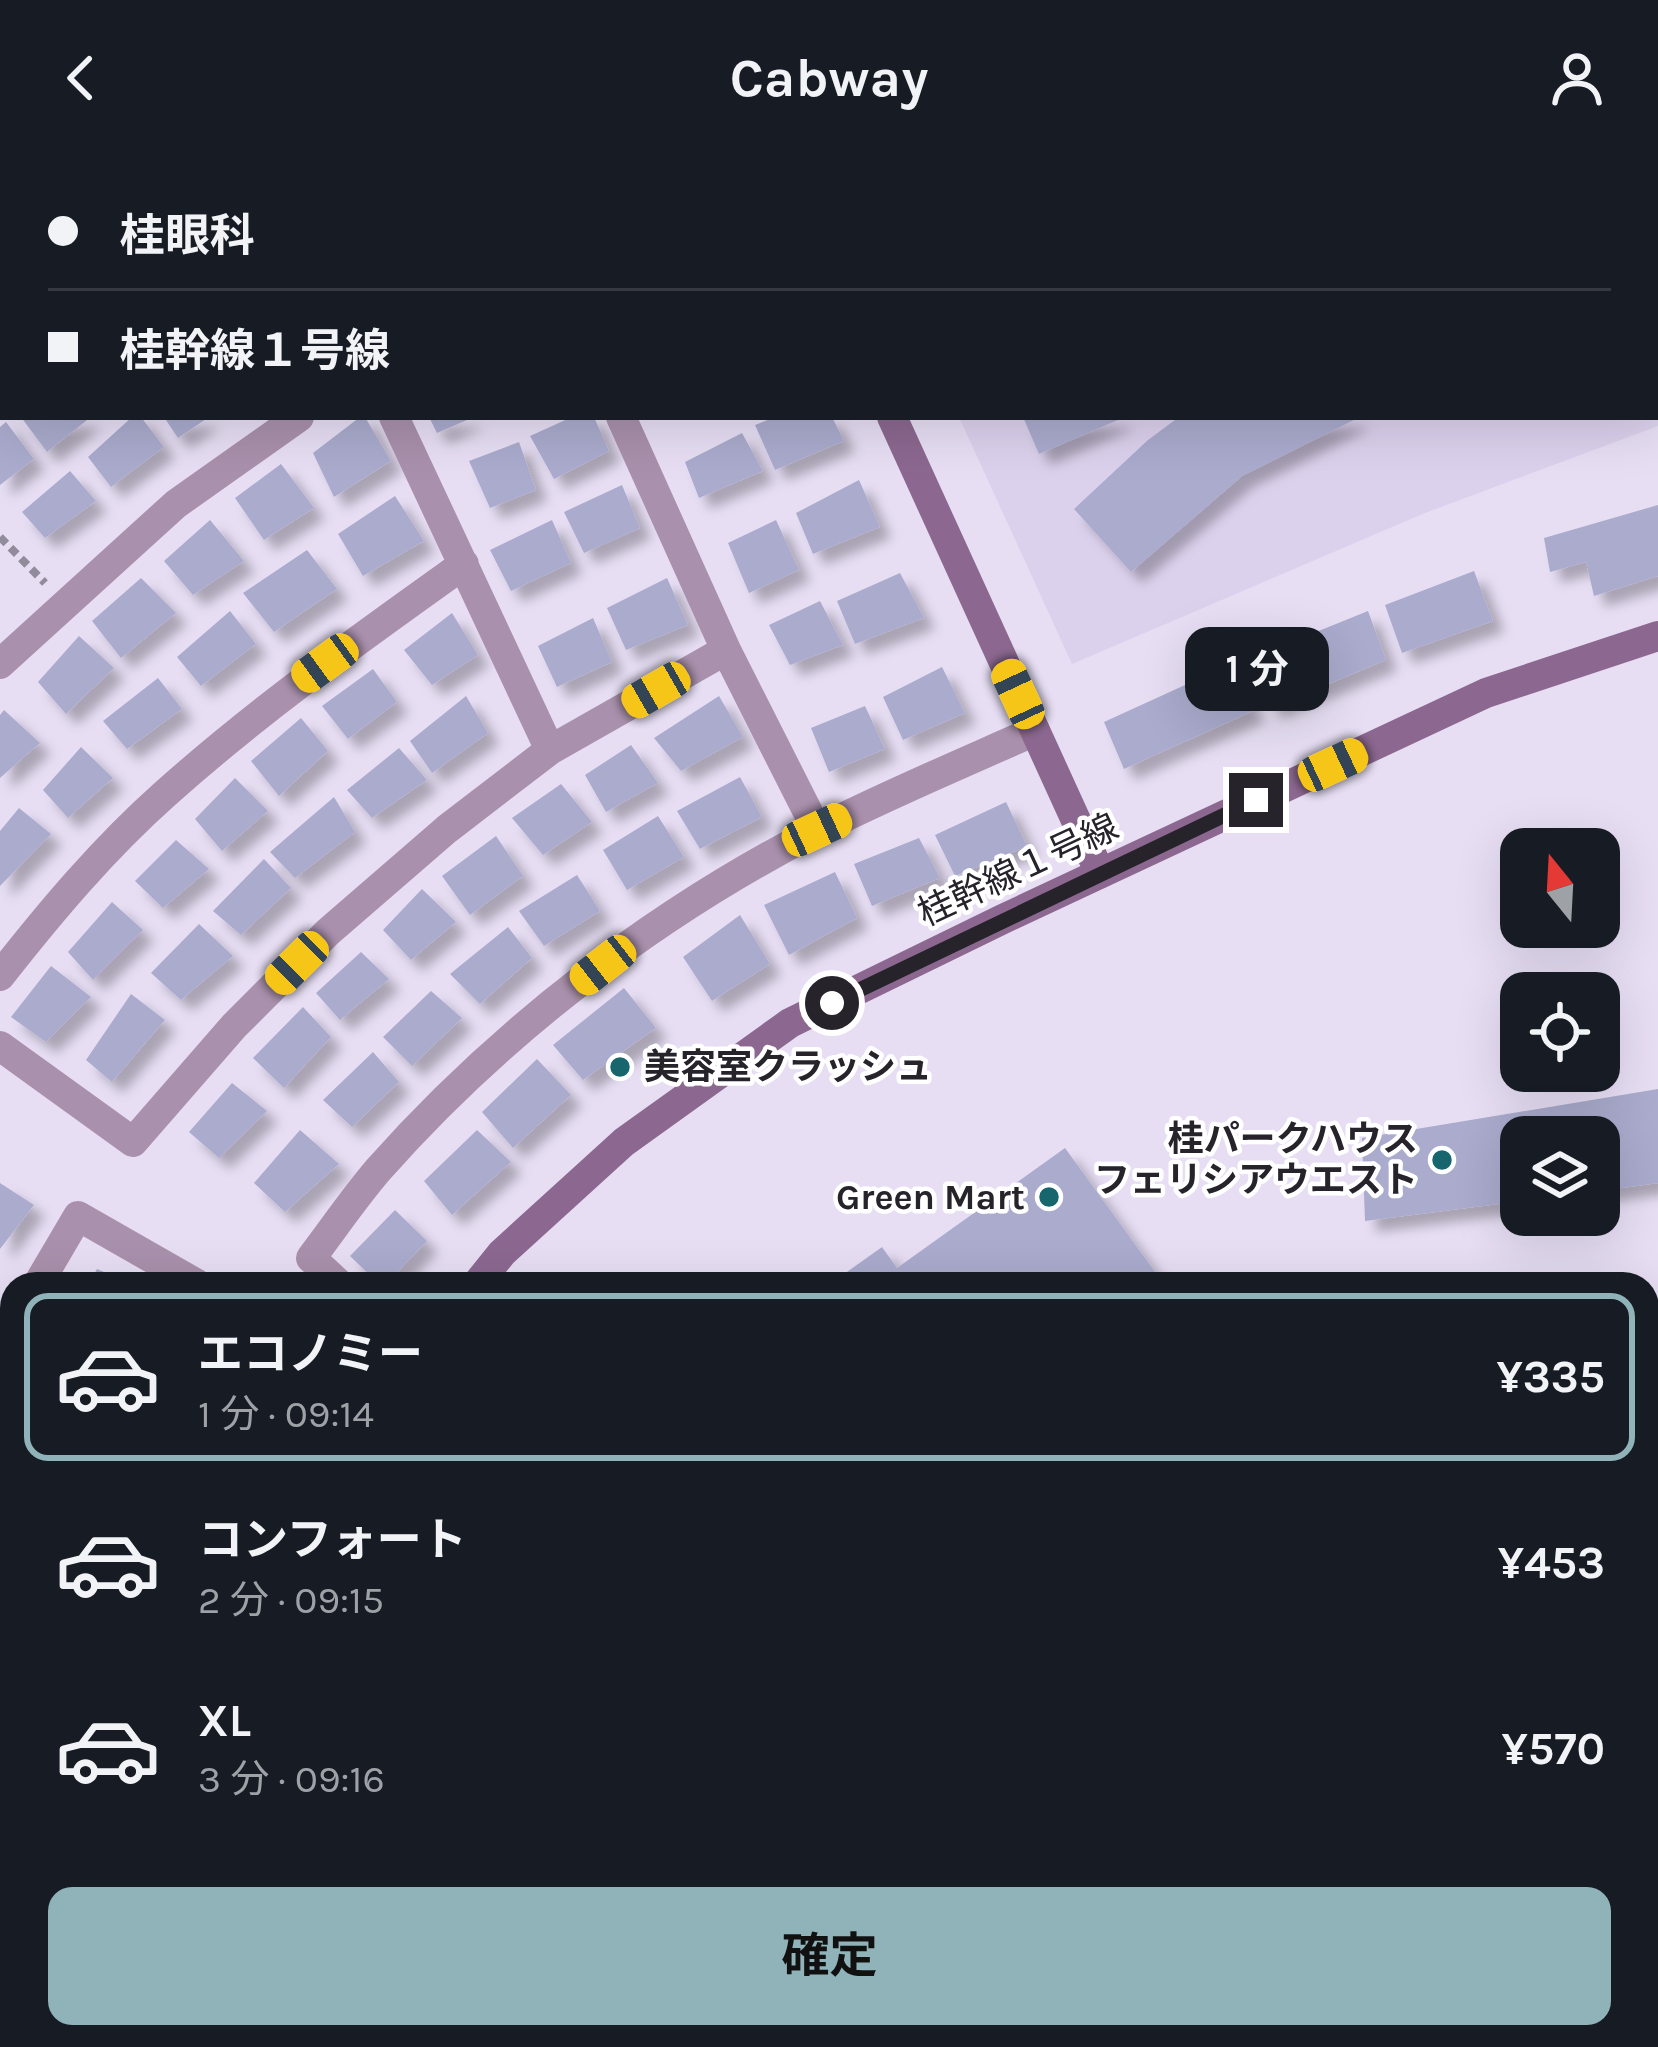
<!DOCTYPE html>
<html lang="ja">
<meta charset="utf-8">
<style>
body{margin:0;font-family:Karla,"Noto Sans JP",sans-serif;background:#242831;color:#f1f3f6;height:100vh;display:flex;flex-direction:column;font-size:45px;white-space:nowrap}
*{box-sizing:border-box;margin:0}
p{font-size:39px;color:#9ea1a6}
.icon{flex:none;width:66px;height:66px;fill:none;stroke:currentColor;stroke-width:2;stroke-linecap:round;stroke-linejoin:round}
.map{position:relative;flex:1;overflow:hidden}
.panel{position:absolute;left:0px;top:1116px;width:1659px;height:777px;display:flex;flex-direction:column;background:#171b24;border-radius:36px 36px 0 0;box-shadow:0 12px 48px #0002}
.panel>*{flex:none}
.hud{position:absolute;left:0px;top:0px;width:1659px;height:264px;box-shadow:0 12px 48px #0002;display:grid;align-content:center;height:264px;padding:0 48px;background:#171b24}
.needle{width:78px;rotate:342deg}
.fabs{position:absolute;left:1500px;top:672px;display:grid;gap:24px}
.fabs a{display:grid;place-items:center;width:120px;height:120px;border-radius:24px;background:#171b24;box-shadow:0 12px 48px #0002;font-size:60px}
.end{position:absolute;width:54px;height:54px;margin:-27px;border:15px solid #26232b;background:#fff;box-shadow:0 0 0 6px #fff}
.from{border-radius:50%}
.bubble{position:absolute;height:84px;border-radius:24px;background:#171b24;box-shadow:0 12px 48px #0002;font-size:39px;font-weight:700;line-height:84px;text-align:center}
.car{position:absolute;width:36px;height:72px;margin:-36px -18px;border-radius:15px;box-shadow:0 0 9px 3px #0007;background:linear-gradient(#f5c518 24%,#345 0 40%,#f5c518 0 76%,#345 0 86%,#f5c518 0)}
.hud b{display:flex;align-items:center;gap:42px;height:114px;font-size:45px}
.hud b+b{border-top:3px solid #363941}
.hud i{width:30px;height:30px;background:#f1f3f6}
ul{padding:21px 0 0;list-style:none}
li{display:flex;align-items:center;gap:36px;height:168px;margin:0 24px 18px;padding:0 24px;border:6px solid transparent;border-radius:24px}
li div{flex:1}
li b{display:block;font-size:45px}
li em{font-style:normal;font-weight:700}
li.on{border-color:#8fb3b8}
li>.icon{width:108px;height:108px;stroke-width:1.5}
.cta{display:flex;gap:24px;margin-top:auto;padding:24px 48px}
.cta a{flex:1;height:138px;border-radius:24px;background:#8fb3b8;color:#111;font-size:48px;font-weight:700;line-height:138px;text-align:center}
header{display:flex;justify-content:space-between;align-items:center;height:156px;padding:0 48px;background:#171b24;font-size:54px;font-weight:700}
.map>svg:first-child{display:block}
.built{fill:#dcd1ed}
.green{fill:#d9c0ce}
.water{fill:#8493b1}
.building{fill:#aaabcd;filter:url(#shadow)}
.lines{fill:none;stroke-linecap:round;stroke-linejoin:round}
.path{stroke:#928b9b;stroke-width:8;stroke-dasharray:9 6;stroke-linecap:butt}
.street{stroke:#a990ac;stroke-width:30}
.secondary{stroke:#8c6890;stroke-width:30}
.route{stroke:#26232b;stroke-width:15}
.poi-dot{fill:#17656d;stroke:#fff;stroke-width:4.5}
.labels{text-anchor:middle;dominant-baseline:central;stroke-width:9;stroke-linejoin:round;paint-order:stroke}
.street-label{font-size:36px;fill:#26232b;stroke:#fff}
.poi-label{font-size:36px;font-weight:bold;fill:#26232b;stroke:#fff;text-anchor:end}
</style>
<header><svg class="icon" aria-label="back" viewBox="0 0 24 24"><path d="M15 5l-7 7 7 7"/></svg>Cabway<svg class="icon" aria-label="person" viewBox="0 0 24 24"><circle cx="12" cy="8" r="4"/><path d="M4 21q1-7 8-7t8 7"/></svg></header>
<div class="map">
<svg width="1658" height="1891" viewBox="0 0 1658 1891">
<defs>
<filter id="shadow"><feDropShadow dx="11" dy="11" stdDeviation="6" flood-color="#0004"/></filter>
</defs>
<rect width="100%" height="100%" fill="#e7def4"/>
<path class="built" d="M839,0H1658V270L1425,357L1072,508L959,261H1656V3Z"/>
<path class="green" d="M1647,1613H1658V1891H1098L1084,1881H1647Z"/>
<path class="water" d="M1658,1858V1891H1560L1589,1881H1647V1861Z"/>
<path class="building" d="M21,261H91L47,296Z
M132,261H141L164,291L111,331L88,301Z
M164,261H209L178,282Z
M360,261H365L391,305L334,341L313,297Z
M429,261H474L437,277Z
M572,261H594L609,295L554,323L530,280Z
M775,261H832L844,285L775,314L755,269Z
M1023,261H1125L1039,298Z
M1179,261H1360L1242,320L1131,416L1074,353L1148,284Z
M6,266L34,303L0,329V271Z
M742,277L763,315L699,342L685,306Z
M519,286L536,334L490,352L469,305Z
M281,308L314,352L264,384L235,342Z
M70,315L96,345L45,382L22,356Z
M859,324L880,371L813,398L796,357Z
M622,329L640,372L584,397L564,356Z
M395,340L424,385L363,420L338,378Z
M1658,349V420L1594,440L1586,406L1550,416L1544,382Z
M210,364L244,405L193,439L164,405Z
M552,364L571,407L511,435L490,394Z
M776,364L799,414L749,437L728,387Z
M307,394L337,433L274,476L243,437Z
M1474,415L1493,465L1402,497L1385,449Z
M900,417L924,462L855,488L837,445Z
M141,422L176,457L121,502L92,465Z
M667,422L688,469L626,494L607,452Z
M820,445L843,489L790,509L769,469Z
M230,455L256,488L201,530L177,501Z
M1368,455L1386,504L1271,552L1252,502Z
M452,457L478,499L432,529L404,494Z
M593,462L612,506L557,531L538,490Z
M79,480L114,512L66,558L38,526Z
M1231,508L1253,555L1124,613L1104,566Z
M942,511L965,557L903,584L883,541Z
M373,513L397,546L348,583L322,550Z
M158,522L182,553L127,593L103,565Z
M466,540L488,577L432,617L410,585Z
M719,540L743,581L681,615L654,582Z
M865,550L885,593L829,616L811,572Z
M4,554L40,587L0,622V559Z
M301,562L328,595L279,640L251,605Z
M631,589L658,627L606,656L585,619Z
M81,591L113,622L68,662L43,634Z
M399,592L427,624L372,662L347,634Z
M740,621L762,661L700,693L677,655Z
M235,622L268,655L222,695L195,663Z
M561,628L592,666L543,699L512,662Z
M334,641L355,676L295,722L270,696Z
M1006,646L1027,690L955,720L935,679Z
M19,652L51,678L0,730V675Z
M658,660L684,701L627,734L603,694Z
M496,680L523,720L470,759L442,720Z
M919,682L940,722L872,750L854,708Z
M176,684L209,713L163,752L135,725Z
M264,703L291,732L241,779L213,755Z
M835,716L857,762L789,799L764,749Z
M577,719L600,755L544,790L519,755Z
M422,733L456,766L411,804L383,774Z
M112,746L143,774L93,824L68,796Z
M740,759L770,808L712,845L683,801Z
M199,768L233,800L181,844L151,817Z
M508,771L532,802L480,848L450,818Z
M361,796L389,823L340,864L316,837Z
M51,810L91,841L46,886L11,861Z
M624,832L656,872L583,924L553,889Z
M431,835L462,862L412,910L383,881Z
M131,838L165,864L112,926L86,904Z
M303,851L331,881L284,932L253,902Z
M373,896L399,926L352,971L323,944Z
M537,903L571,939L513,992L482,956Z
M232,927L267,955L219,1002L189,976Z
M1658,933V1027L1599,1035V981H1521V1045L1365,1065L1362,982Z
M300,974L339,1008L285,1056L254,1027Z
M477,974L511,1006L452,1059L424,1025Z
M1065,992L1164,1128H830L882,1091L897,1112Z
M0,1027L34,1049L0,1093Z
M395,1054L427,1085L386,1128H379L350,1100Z
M97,1113L133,1128H89Z
M0,1305L12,1312V1375L0,1370Z
M12,1451V1494L0,1489V1474Z
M1658,1458V1545L1647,1546V1459Z
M0,1565L12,1566V1619L0,1618Z
M42,1881H105L103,1891H40Z
M242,1881H305L303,1891H240Z
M395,1881H495L493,1891H394Z
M521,1881H616L614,1891H519Z
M905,1881H992L989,1891H902Z"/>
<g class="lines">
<path class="path" d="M0,381L45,427"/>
<path class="street" d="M275,0L276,3
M504,0L505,3
M0,221L3,218
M394,261L550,594
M621,261L726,494L817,674
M0,508L176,348L299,261
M0,820C51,755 104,692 166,637C260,553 362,481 464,408
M0,890L133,986L234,870L328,776L447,673L550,594L726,494
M38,1128L78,1060L197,1128
M339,1128L311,1102C333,1073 354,1042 378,1014C500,876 654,758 818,674C889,638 963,607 1035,575
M0,1196L12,1173
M0,1527L12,1529
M0,1857L3,1835
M338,1891L340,1881
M683,1891L685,1881
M1074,1891L1078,1882"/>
<path class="secondary" d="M770,0L771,3
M892,261L1100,717
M477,1128L502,1097L624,986L790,867L1003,763L1486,537L1658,480
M0,1765L12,1767
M165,1891L167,1881"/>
</g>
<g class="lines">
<path class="route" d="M832,847L1256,644"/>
</g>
<g class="poi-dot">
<circle cx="620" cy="911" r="12"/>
<circle cx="1442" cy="1004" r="12"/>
<circle cx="1049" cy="1041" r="12"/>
</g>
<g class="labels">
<g class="street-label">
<text transform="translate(1018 714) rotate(-25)">桂幹線１号線</text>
</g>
<g class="poi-label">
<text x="644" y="911" text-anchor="start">美容室クラッシュ</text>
<text x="1418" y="983">桂パークハウス<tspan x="1418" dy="41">フェリシアウエスト</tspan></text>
<text x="1025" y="1041">Green Mart</text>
</g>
</g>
</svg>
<div class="fabs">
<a><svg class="needle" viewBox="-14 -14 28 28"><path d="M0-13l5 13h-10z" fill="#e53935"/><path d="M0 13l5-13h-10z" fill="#9ea1a6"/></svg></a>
<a><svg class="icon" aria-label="locate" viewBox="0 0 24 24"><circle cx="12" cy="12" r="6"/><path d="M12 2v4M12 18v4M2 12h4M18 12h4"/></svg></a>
<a><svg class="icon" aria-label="layers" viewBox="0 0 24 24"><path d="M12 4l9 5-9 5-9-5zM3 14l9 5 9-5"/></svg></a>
</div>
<i class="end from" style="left:832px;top:847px"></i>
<i class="end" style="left:1256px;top:644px"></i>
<div class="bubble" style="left:1185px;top:471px;width:144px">1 分</div>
<i class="car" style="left:325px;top:507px;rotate:234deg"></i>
<i class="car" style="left:656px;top:534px;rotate:240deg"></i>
<i class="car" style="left:1018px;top:538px;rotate:335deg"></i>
<i class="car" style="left:1333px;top:609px;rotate:65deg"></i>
<i class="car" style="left:817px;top:674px;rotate:65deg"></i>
<i class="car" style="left:297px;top:807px;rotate:225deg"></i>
<i class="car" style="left:603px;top:809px;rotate:232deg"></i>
<div class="hud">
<b><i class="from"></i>桂眼科</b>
<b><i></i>桂幹線１号線</b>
</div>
<section class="panel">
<ul>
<li class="on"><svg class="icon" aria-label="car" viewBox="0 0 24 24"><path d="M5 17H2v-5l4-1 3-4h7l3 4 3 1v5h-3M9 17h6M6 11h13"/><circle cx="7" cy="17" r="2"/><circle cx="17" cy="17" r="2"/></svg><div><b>エコノミー</b><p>1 分 · 09:14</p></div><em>¥335</em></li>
<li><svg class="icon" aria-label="car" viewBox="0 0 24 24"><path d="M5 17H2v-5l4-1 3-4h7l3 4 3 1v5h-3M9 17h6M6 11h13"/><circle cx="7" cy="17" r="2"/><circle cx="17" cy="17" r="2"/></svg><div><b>コンフォート</b><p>2 分 · 09:15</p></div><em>¥453</em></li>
<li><svg class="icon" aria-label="car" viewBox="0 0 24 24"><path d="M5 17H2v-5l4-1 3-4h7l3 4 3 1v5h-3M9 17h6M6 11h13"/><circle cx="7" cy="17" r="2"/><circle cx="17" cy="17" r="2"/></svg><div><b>XL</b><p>3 分 · 09:16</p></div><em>¥570</em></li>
</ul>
<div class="cta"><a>確定</a></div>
</section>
</div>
